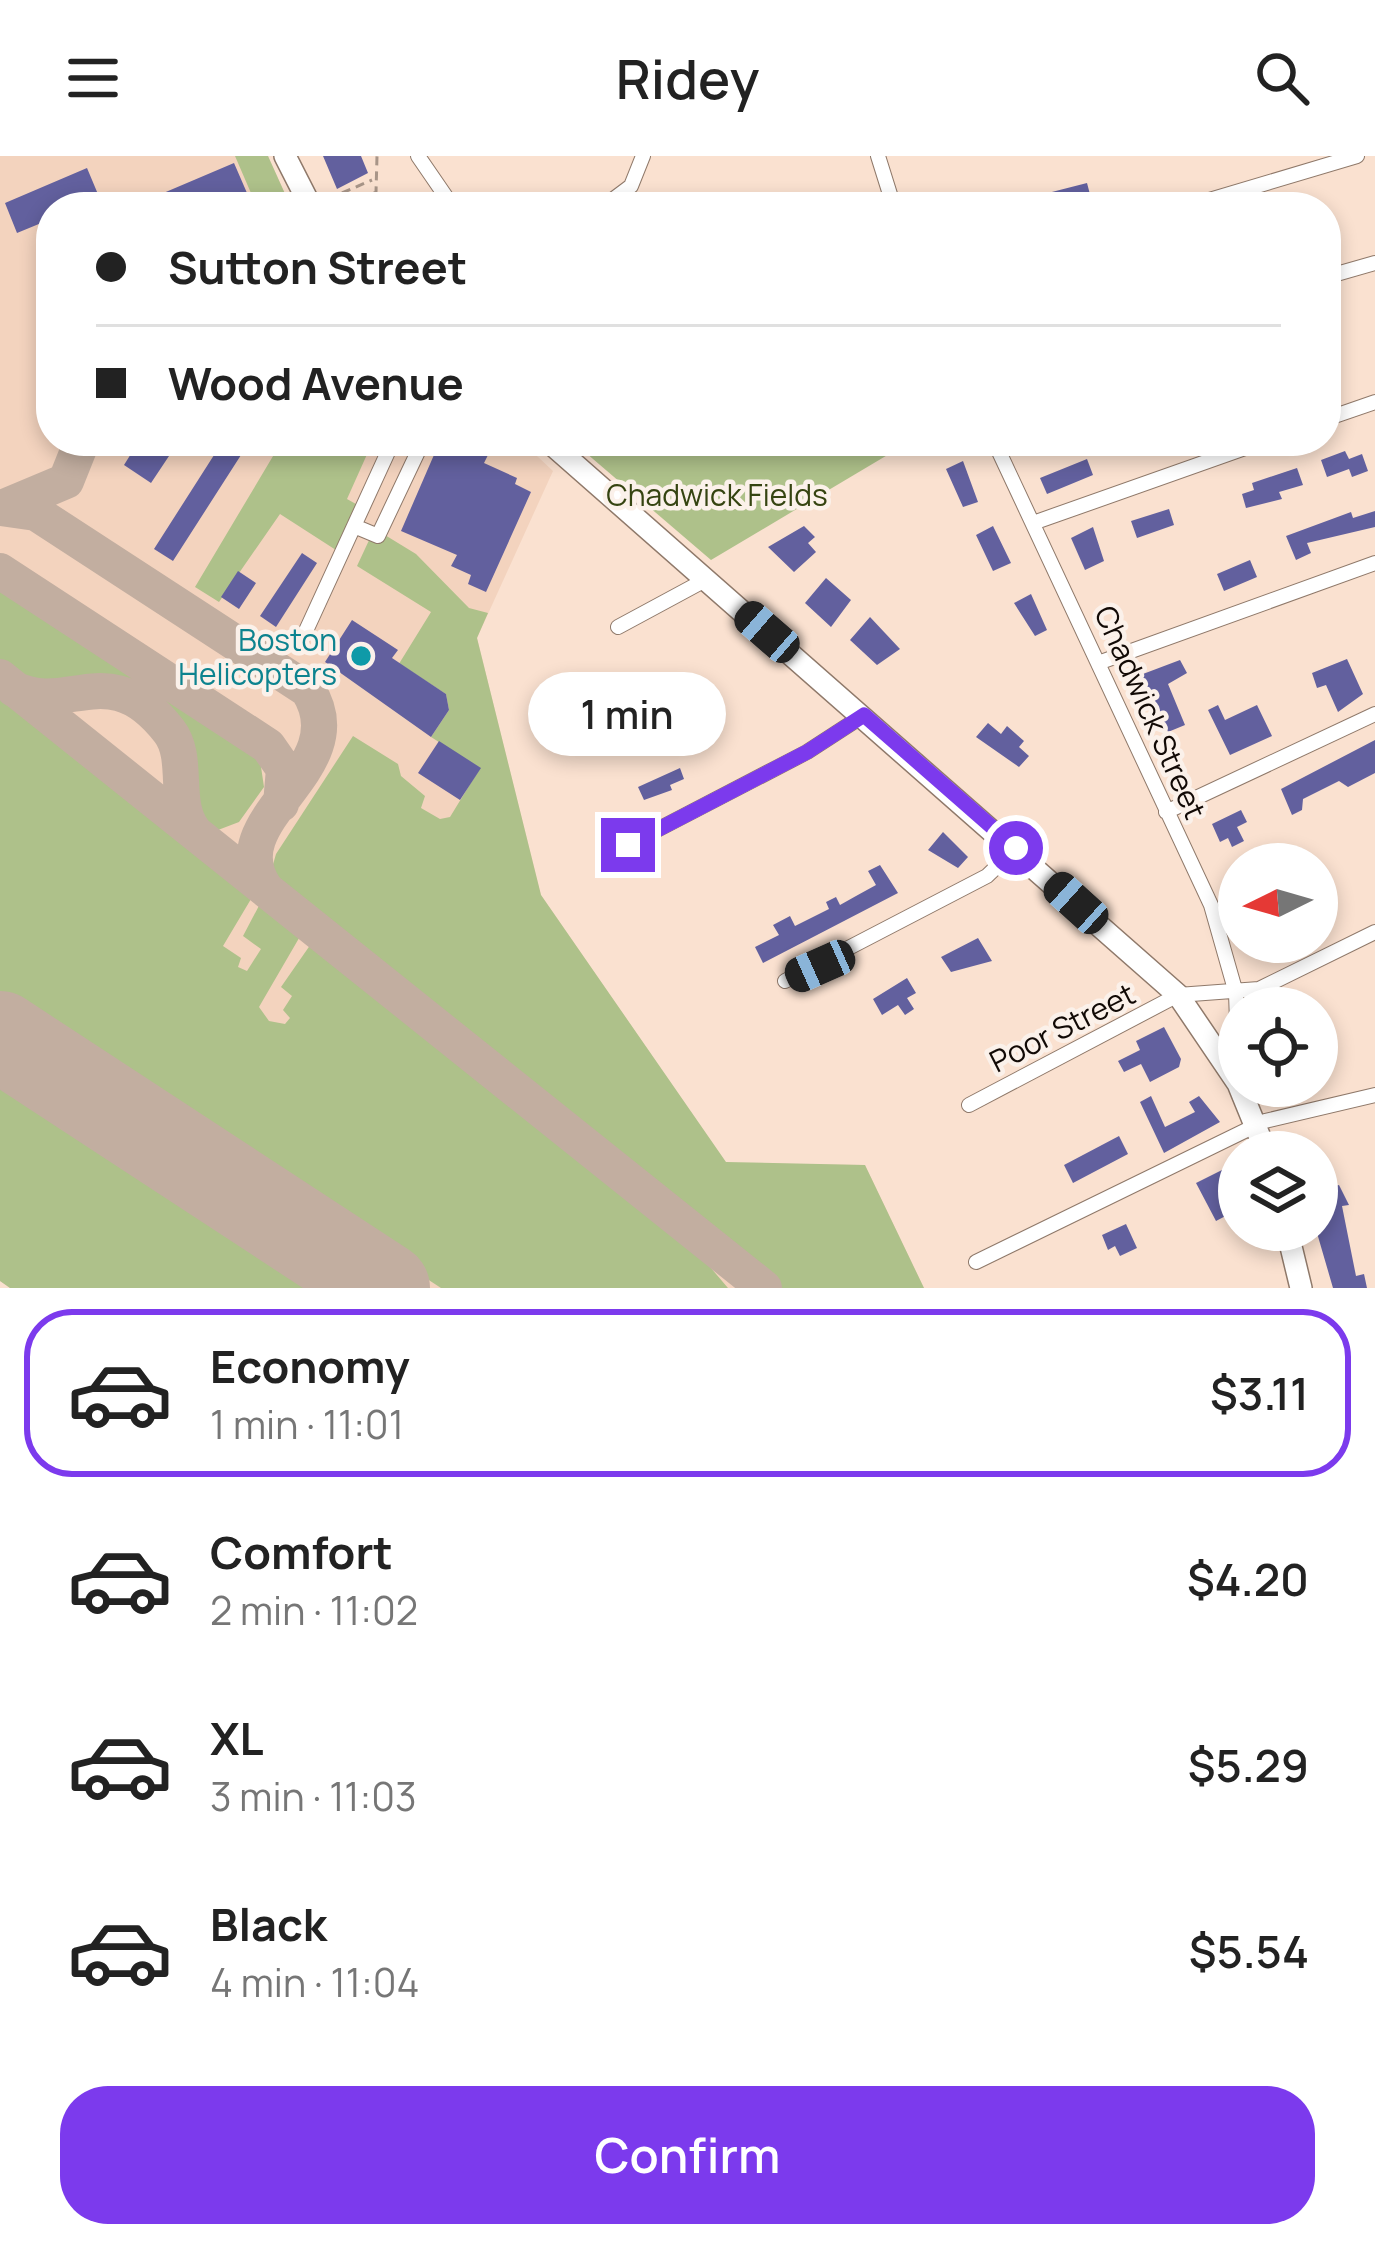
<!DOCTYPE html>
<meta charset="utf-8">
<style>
body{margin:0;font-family:Manrope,sans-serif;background:#f2f2f2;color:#222;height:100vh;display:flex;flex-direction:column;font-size:45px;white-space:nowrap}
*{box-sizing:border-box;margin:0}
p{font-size:39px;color:#767676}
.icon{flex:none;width:66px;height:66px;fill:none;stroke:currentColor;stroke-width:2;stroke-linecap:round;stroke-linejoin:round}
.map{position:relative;height:1132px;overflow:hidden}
.drawer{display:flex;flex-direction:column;background:#fff;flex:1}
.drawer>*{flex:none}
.hud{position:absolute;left:36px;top:36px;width:1305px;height:264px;border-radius:48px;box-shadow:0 6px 18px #0003;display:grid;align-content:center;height:264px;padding:0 60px;background:#fff}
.needle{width:78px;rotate:265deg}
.buttons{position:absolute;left:1218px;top:687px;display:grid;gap:24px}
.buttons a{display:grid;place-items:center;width:120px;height:120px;border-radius:50%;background:#fff;box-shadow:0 6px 18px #0003;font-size:60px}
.end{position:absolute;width:54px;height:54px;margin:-27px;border:15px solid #7c3aed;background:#fff;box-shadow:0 0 0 6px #fff}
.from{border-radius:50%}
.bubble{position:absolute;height:84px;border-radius:42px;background:#fff;box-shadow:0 6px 18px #0003;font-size:39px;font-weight:600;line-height:84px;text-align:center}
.car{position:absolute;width:36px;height:72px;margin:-36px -18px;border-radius:15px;box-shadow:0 0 9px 3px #0007;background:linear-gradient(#222 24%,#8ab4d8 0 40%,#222 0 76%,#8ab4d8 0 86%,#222 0)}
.hud b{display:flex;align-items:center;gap:42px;height:114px;font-size:45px}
.hud b+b{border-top:3px solid #e0e0e0}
.hud i{width:30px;height:30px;background:#222}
ul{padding:21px 0 0;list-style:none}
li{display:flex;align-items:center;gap:36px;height:168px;margin:0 24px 18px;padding:0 36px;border:6px solid transparent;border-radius:48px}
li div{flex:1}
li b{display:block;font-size:45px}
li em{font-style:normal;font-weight:600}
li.active{border-color:#7c3aed}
li>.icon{width:108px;height:108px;stroke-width:1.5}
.action{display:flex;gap:24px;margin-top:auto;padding:24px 60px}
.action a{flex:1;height:138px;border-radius:48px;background:#7c3aed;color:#fff;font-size:48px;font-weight:600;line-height:138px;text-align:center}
header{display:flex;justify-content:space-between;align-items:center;height:156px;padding:0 60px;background:#fff;font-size:54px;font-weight:600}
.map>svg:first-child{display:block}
.built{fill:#f3d3be}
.green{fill:#aec18a}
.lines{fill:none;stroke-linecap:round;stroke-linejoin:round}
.taxiway{stroke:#c2aea0;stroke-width:36}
.runway{stroke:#c2aea0;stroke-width:90}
.building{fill:#62609e}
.minor-casing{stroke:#8f796a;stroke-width:16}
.highway-casing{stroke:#8f796a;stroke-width:24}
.path{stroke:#a89588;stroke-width:3;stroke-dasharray:9 6;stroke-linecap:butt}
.minor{stroke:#fff;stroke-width:14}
.highway{stroke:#fff;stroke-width:21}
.route{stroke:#7c3aed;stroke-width:15}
.culture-dot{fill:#0f9aa8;stroke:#fbf1ea;stroke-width:4.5}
.labels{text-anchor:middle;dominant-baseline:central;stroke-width:9;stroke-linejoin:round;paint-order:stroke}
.park-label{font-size:30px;fill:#354411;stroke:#fbf1ea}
.culture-label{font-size:30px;fill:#0d838f;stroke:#fbf1ea;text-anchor:end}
.street-label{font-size:30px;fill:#110905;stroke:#fbf1ea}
</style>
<header><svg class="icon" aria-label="menu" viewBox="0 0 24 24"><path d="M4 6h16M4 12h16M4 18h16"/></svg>Ridey<svg class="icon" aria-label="search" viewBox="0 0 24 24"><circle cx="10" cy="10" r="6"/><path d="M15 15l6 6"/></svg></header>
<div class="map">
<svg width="1375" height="1132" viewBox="0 0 1375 1132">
<rect width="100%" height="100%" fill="#fae1d0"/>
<path class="built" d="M0,0H268L291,51H51V285H521L553,315L477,482L541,739L726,1007L865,1009L924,1132H10L0,1125Z"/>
<path class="green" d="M235,0H268L291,51H257Z
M282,285H373L347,343L363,352L339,396L280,358L219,446L195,431Z
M572,285H911L711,404Z
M380,376L416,398L469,452L488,457L477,482L541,739L726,1006L865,1009L924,1132H776L751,1106L279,731L272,712L276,698L353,580L398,608L401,620L425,640L421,652L440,663L450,661L480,612L431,581L449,554L446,538L403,510L397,511L431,456L357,410L371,380Z
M0,434L260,604L264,631L239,666L218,674L195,663L185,572L119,521L29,529L0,507Z
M0,536L254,738L223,790L241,802L238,811L247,815L261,793L243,780L262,744L302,777L259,851L269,865L285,868L290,862L283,854L292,840L281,831L313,785L558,980L699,1098L728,1132H441L0,844Z
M0,920L323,1132H10L0,1125Z"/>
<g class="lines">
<path class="taxiway" d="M4,351L66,325L82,285
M2,352L36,357L308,534C359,614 216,662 265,732
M0,415L268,590L284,613L281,648
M0,521L764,1132
M14,533C69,560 110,499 169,575C190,602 172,646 193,674"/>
<path class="runway" d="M0,880L385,1132"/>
</g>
<path class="building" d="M323,0H361L368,17L337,33Z
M234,7L247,37L215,51H159L154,41Z
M87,12L100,43L80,51H51V63L17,77L5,47Z
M1087,27L1092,46L1020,51L1044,38Z
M139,285H179L151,327L124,309Z
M223,285H250L173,405L154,393Z
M440,285H467L489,297L484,307L517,322L515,328L531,336L486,436L468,428L471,419L451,410L457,399L401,375Z
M1345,295L1349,303L1362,298L1368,315L1352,321L1349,313L1327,321L1321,304Z
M1087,303L1093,319L1047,338L1040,322Z
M963,305L978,346L963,351L946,313Z
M1297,312L1303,329L1279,336L1282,343L1246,352L1242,338L1254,334L1252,327Z
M1169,353L1174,369L1137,382L1131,365Z
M1375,355V371L1307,387L1311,397L1296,404L1286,380L1351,356L1353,362Z
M804,370L815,381L808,387L816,396L794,416L768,391Z
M993,370L1011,407L993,415L976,379Z
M1093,371L1104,405L1085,414L1071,382Z
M302,397L317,407L276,471L260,460Z
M1250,404L1257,421L1224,435L1217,418Z
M238,415L256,427L239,453L221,441Z
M826,422L851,444L831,471L805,447Z
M1031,438L1047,474L1035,480L1014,447Z
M870,461L900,493L877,509L850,484Z
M352,464L398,494L392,502L446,538L449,554L431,581L325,506Z
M1347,503L1363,538L1338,556L1326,529L1317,532L1312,517Z
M1180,504L1187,517L1168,528L1185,569L1168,576L1153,540H1144L1135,521Z
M635,530L642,545L610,562L602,546Z
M1218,549L1225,564L1257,549L1272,580L1230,599L1208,554Z
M988,567L1001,578L1007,570L1024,585L1019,591L1029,600L1019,611L976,581Z
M1375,584V617L1348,631L1339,625L1303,643L1302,654L1292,659L1281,633Z
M439,585L481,612L460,644L418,617Z
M680,612L684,623L670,629L672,634L644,644L638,631Z
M1241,654L1247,666L1237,671L1244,685L1232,691L1228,682L1220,686L1212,668Z
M943,676L968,701L958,712L928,694Z
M880,709L898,737L763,807L755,791L779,779L773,769L790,760L795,770L829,753L826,746L836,741L840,749L856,740L876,729L868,715Z
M978,782L992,805L951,816L941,801Z
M907,822L916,837L907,842L914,853L905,859L898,849L882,859L873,843Z
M1164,871L1181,903L1179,911L1150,926L1141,908L1124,916L1118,905L1140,894L1136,885Z
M1151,940L1165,971L1195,956L1189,946L1199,940L1220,966L1164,997L1140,946Z
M1119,980L1128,998L1073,1027L1064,1009Z
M1228,1011L1239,1034V1053L1216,1065L1196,1027Z
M1339,1029L1349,1049L1342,1050L1356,1120L1364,1118L1367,1132H1333L1317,1077V1034Z
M1126,1068L1137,1092L1120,1100L1115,1090L1108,1094L1102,1079Z"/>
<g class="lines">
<g class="minor-casing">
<path id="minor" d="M418,0L453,51
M878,0L894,51
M603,51L631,30L643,0
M1186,51L1357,0
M1326,121L1375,107
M1326,263L1375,246
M994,285L1211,749L1236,837L1239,923
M1033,367L1265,285
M354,370L378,380L423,285
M618,471L707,423
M299,490L393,285
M1098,507L1375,407
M1166,656L1375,558
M628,689L807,596L864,559
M785,825L987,720L1016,692
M969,949L1178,839L1259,833L1375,776
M976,1106L1265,965L1375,939"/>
</g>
<g class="highway-casing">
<path id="highway" d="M285,0L311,51
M548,285L1178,839L1239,929
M1239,930L1266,996
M1287,1074L1301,1132"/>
</g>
<path class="path" d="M342,37L372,24
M360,45L376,36L377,0"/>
<use href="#minor" class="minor"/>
<use href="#highway" class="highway"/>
</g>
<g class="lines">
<path class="route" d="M628,689L807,596L864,559L1016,692"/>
</g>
<circle class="culture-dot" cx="361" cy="500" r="12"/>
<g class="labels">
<g class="park-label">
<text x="717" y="338">Chadwick Fields</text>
</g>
<g class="culture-label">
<text x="337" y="483">Boston<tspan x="337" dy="34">Helicopters</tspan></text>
</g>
<g class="street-label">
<text transform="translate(1151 556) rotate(66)">Chadwick Street</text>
<text transform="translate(1062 871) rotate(-27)">Poor Street</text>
</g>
</g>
</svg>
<div class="buttons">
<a><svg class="needle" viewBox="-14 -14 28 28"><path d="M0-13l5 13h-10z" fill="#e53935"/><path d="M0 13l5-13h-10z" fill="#767676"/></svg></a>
<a><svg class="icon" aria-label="locate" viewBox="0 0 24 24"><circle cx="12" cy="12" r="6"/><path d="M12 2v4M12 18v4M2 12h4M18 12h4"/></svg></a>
<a><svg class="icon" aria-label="layers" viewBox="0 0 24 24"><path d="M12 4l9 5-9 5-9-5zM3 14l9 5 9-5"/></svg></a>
</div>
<i class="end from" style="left:1016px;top:692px"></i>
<i class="end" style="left:628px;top:689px"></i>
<div class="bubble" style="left:528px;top:516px;width:198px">1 min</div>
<i class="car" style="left:767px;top:476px;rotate:311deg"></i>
<i class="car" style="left:1076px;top:747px;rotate:312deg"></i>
<i class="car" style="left:820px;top:810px;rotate:246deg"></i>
<div class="hud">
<b><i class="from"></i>Sutton Street</b>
<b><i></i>Wood Avenue</b>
</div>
</div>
<section class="drawer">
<ul>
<li class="active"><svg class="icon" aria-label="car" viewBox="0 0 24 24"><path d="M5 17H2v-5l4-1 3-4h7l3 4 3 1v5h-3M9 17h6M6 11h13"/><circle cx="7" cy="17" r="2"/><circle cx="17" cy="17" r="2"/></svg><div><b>Economy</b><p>1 min · 11:01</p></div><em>$3.11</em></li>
<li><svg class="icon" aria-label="car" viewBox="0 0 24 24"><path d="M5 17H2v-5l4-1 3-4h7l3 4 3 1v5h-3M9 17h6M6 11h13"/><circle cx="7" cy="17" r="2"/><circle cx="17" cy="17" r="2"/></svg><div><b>Comfort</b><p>2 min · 11:02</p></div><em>$4.20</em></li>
<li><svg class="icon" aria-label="car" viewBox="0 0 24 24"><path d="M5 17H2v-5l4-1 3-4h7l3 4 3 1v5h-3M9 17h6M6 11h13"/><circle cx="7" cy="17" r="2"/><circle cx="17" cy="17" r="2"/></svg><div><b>XL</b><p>3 min · 11:03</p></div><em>$5.29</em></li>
<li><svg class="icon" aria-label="car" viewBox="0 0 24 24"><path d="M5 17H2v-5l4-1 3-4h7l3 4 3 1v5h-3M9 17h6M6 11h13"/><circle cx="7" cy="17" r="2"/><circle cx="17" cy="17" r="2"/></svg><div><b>Black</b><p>4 min · 11:04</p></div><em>$5.54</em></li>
</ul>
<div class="action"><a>Confirm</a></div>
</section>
